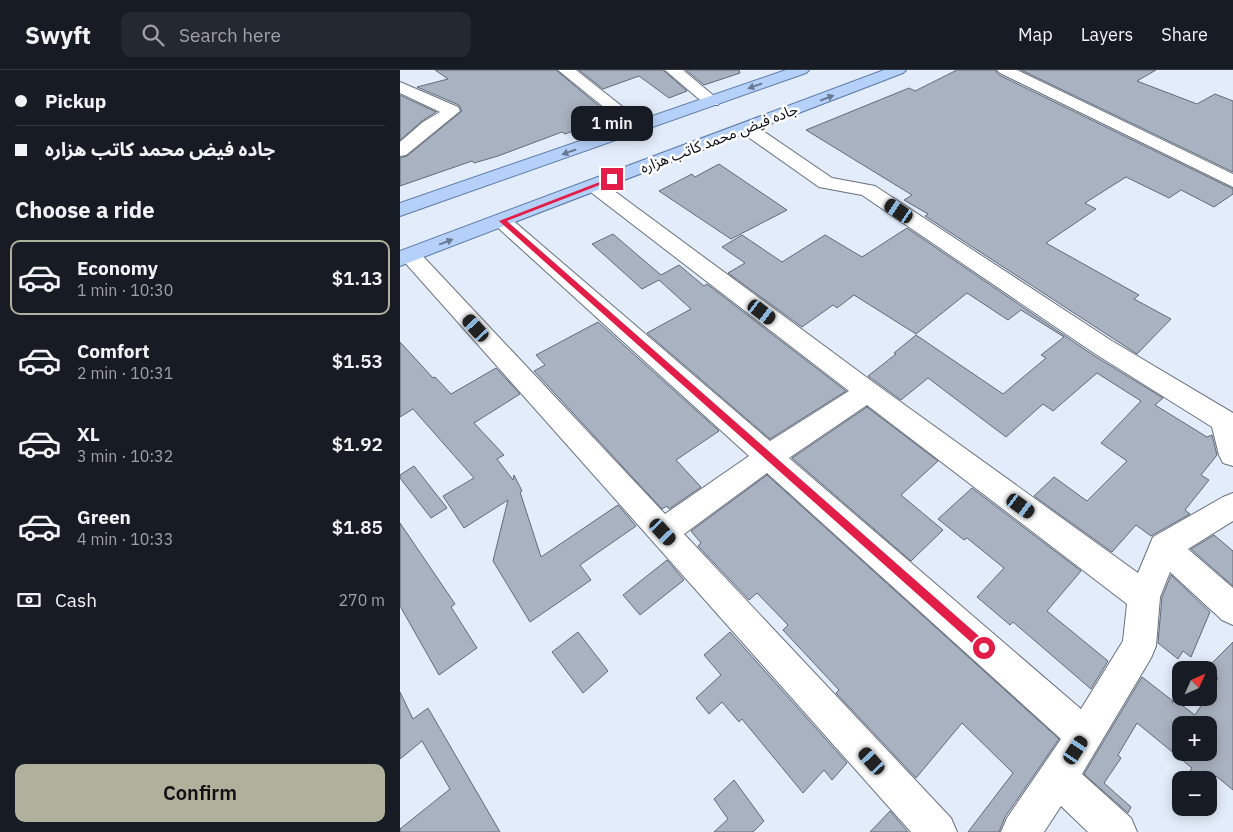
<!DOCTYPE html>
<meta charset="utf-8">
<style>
body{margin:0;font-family:"IBM Plex Sans","Noto Sans Arabic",sans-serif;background:#242831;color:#f1f3f6;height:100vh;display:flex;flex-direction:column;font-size:19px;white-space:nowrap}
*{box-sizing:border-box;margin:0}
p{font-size:16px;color:#9ea1a6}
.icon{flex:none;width:28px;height:28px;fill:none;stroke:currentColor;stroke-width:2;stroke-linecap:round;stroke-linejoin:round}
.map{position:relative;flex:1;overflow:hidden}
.panel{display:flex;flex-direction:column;background:#171b24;width:400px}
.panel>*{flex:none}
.top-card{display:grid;align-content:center;height:110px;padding:0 15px;background:#171b24}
.needle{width:32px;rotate:45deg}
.tools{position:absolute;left:772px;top:591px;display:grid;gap:10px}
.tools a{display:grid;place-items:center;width:45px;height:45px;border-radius:10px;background:#171b24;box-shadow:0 2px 12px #0003;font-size:25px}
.end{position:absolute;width:22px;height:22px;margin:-11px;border:6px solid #e11d48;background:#fff;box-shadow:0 0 0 2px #fff}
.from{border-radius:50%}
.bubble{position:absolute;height:35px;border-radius:10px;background:#171b24;box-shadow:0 2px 12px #0003;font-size:16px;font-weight:600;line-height:35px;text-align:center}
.car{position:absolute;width:15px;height:30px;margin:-15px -8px;border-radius:6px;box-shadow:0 0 4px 1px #0007;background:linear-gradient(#222 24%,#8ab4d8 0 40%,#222 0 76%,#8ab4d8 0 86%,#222 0)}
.top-card b{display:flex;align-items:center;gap:18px;height:48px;font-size:19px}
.top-card b+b{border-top:1px solid #363941}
.top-card i{width:12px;height:12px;background:#f1f3f6}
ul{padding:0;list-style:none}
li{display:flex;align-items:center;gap:15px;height:75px;margin:0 10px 8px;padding:0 5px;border:2px solid transparent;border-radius:10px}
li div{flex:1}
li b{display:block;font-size:19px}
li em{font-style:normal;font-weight:600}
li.selected{border-color:#b0b19c}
li>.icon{width:45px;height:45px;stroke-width:1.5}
h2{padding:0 15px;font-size:22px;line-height:60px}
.pay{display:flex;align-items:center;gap:12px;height:55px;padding:0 15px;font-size:19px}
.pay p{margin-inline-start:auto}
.cta{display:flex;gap:10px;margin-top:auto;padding:10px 15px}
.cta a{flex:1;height:58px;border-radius:10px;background:#b0b19c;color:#111;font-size:20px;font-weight:600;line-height:58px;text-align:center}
header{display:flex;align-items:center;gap:30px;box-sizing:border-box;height:70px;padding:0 25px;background:#171b24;border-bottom:1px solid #363941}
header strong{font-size:24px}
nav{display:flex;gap:28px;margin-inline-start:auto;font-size:18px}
.search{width:350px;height:45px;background:#242831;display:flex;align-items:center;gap:12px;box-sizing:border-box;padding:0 18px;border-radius:10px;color:#9ea1a6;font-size:19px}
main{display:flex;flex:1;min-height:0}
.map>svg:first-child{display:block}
.building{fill:#a9b2c0;stroke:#626a77;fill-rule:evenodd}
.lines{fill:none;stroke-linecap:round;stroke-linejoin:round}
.minor-casing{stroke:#68707d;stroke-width:2}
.primary-casing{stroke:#5a79a6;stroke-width:2}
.minor{fill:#fff;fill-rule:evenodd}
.primary{fill:#b6d1f9;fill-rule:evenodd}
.oneway{fill:#697992}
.route{fill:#e11d48}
.labels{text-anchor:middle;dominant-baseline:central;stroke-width:5;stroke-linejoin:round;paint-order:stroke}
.far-street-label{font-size:15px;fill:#0b0e13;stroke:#fff}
</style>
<header>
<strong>Swyft</strong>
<div class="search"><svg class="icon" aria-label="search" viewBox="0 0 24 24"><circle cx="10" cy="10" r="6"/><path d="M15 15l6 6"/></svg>Search here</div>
<nav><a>Map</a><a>Layers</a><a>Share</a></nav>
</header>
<main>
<section class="panel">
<div class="top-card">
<b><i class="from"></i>Pickup</b>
<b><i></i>جاده فیض محمد کاتب هزاره</b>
</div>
<h2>Choose a ride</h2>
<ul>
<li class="selected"><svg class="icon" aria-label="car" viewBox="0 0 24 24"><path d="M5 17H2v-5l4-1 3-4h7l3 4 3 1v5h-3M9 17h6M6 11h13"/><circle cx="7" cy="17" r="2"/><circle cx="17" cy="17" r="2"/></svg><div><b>Economy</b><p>1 min · 10:30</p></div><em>$1.13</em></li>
<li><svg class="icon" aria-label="car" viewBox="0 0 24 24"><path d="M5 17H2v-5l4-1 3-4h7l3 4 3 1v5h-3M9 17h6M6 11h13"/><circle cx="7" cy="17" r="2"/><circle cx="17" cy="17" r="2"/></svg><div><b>Comfort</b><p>2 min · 10:31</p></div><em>$1.53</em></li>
<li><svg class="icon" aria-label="car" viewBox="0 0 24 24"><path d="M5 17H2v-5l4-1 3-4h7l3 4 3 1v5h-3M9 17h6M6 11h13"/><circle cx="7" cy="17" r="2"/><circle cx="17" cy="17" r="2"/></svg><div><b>XL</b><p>3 min · 10:32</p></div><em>$1.92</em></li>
<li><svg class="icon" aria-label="car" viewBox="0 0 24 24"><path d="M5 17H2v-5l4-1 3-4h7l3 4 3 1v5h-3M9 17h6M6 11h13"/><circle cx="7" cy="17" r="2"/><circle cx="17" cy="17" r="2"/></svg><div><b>Green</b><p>4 min · 10:33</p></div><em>$1.85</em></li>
</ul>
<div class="pay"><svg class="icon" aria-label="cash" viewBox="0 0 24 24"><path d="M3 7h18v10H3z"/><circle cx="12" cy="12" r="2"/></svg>Cash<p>270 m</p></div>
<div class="cta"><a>Confirm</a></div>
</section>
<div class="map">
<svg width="833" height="762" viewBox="0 0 833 762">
<rect width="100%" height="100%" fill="#e2ecfa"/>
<path class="building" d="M35,0H156L212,47L165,64L162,62L98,86L74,93L72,91L0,116V88L7,86L62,41L59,35L17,17L48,9Z
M179,0H263L287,21L269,28L239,6L203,19Z
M286,0H339L340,3L304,15Z
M557,0H595L599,5L833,119V124L814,137L781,120L769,128L726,107L685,133L696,139L646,173L739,225L734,229L771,249L737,284L525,146L528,144L504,130L512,125L406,60L509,18L515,21Z
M621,0H756L737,11L797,34L815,24L833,31V102Z
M0,25L36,42L22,51L0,70Z
M319,94L387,140L331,169L259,121L292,104L295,107Z
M507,158L693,285L763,328L755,335L807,367L812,365L817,385L801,405L809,410L785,440L790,444L751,466L736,455L712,482L634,426L654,407L687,431L727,391L701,373L741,331L697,303L653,341L643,334L606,367L528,308L501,330L468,306L496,284L494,283L516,265L603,324L646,288L641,285L664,267L621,240L608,250L567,223L516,264L454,225L437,238L433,235L402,257L328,203L345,193L322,177L342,165L382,192L425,165L462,187Z
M213,164L261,205L279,195L304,216L307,214L446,321L370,369L247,263L291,239L259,210L242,219L192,174Z
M198,252L319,361L276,390L301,417L269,439L267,436L262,439L134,301L145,295L136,285Z
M0,272L33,308L35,307L51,324L96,298L120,324L74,353L104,385L97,389L113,410L114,405L122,421L120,422L141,487L218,435L236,456L180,495L191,510L130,552L93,491L108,430L64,458L43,426L74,408L13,339L0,347Z
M467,337L538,391L501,425L543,460L511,491L392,388Z
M14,396L47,438L31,448L0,408V405Z
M367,405L659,669L605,747L599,762H568L613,703L562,653L516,708L436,623L439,620L383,560L388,555L357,523L349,530L298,476L301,473L291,461Z
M572,418L681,501L647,541L708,591L691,619L613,552L610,555L577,527L604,498L567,468L564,470L538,449Z
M0,453L55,534L51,537L77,578L39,605L0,536Z
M814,465L833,481V516L791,479Z
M267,490L284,510L240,545L223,525Z
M771,505L810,542L791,587L783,581L778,589L758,573L762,527Z
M178,562L208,601L183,623L152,582Z
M330,562L447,693L432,710L424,700L403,723L342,649L339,652L322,632L309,644L296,628L321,605L304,585Z
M833,572V720L816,706L814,710H784L792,698L737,653L718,685L721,688L704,713L731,737L728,743L684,704L742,607L773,631L772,633L775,630L795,645L806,628H809V622L818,608L806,599ZM781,655H809V682H781Z
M0,622L13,649L28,638L100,762H0V759L50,719L22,671L0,689Z
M334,710L364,751L353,762H314L328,749L314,729Z
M490,741L508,762H470Z"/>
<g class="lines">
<g class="minor-casing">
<path id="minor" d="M158,0H176L248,57L245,61L239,62L233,61Z
M265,0H283L320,31L318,35H306Z
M597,0H617L833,104V117L600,3Z
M0,12L58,37L60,41L6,85L0,86V72L23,52L40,42L0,23Z
M347,53L353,54L432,108L475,116L712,271L833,343V396L823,393L819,385L812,357L694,283L462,125L419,117L341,62L338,58L341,54Z
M195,110L202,112L477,315L738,503L753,467L823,427L833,423V451L788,479L833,518V555L822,550L770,502L760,527L756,576L751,588L682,704L731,748L737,762H688L661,736L644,762H601L607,748L661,669L367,403L284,464L551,748L557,762H511L0,187L2,181L10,179L18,181L265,444L349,386L95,155L92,151L95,147L102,145L109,147L370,371L449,321L188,120L185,116L188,112ZM467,335L727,534L723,571L681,639L389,388Z"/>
</g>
<g class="primary-casing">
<path id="primary" d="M386,0H409L406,3L0,146V133Z
M484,0H506L503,3L0,196V181Z"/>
</g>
<use href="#minor" class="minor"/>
<use href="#primary" class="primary"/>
</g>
<defs><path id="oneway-solid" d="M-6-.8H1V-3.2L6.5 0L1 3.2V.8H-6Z" transform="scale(1.25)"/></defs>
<g class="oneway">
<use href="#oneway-solid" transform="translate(355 16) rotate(161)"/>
<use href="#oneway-solid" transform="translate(427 28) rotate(-21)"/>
<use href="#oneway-solid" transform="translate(169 82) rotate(161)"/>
<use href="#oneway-solid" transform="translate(46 172) rotate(-21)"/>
</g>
<path class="route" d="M210,108L215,109L107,151L588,574V581H581L99,151Z"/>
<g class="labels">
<g class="far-street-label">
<text transform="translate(319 68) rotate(-21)">جاده فیض محمد کاتب هزاره</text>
</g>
</g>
</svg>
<div class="tools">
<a><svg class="needle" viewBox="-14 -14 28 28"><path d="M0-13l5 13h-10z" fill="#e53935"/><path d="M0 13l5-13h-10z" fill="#9ea1a6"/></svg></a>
<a>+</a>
<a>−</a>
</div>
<i class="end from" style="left:584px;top:578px"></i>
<i class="end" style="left:212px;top:109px"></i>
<div class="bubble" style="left:171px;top:36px;width:82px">1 min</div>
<i class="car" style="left:499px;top:141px;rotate:304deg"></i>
<i class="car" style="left:362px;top:242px;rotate:127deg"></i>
<i class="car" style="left:76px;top:258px;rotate:318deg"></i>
<i class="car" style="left:621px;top:436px;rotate:126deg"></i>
<i class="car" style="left:263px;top:462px;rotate:137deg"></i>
<i class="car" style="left:676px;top:680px;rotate:33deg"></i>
<i class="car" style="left:472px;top:691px;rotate:318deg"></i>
</div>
</main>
